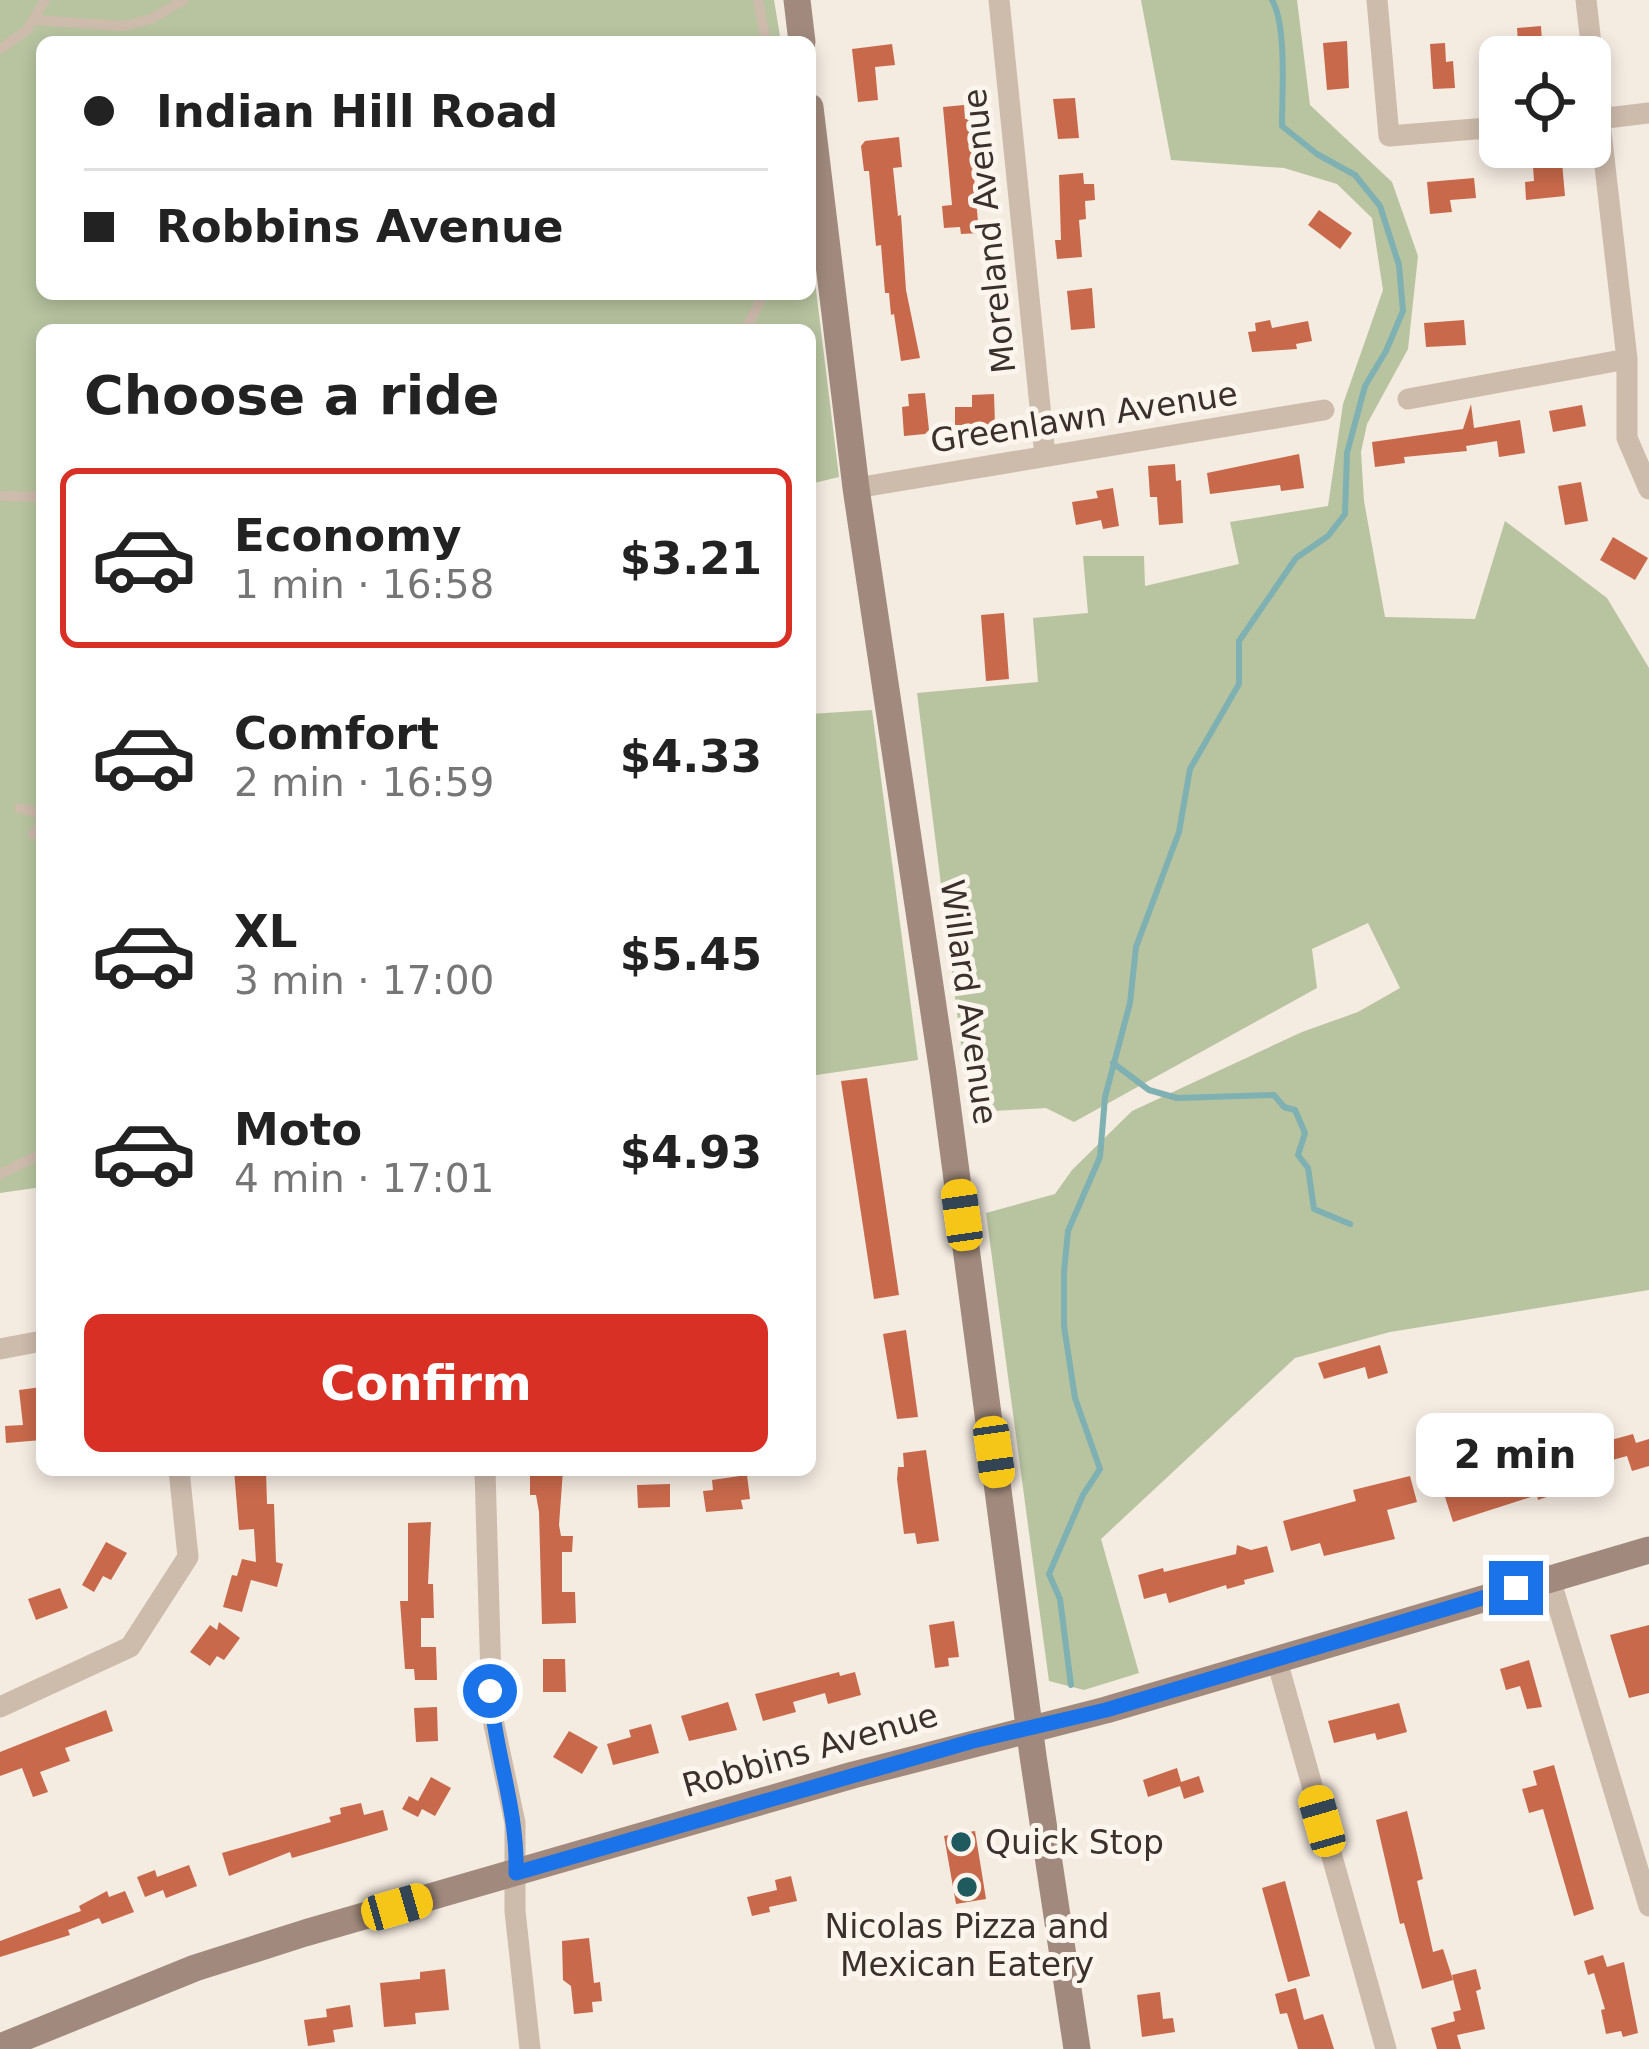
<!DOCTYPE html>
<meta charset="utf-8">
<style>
body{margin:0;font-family:"DejaVu Sans",sans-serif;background:#f2f2f2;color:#222;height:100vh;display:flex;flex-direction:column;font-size:45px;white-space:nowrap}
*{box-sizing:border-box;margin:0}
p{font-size:39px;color:#767676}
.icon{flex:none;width:66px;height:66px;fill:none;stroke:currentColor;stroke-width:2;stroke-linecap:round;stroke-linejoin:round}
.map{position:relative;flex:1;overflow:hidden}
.side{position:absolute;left:36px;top:324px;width:780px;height:1152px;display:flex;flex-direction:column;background:#fff;border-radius:18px;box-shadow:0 6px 18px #0003}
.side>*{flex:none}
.guide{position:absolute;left:36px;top:36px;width:780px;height:264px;border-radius:18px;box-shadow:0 6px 18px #0003;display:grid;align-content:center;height:264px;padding:0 48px;background:#fff}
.controls{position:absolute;left:1479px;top:36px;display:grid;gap:24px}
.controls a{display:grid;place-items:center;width:132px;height:132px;border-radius:18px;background:#fff;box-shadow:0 6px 18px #0003;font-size:60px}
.end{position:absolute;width:54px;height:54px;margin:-27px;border:15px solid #1a73e8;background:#fff;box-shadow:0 0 0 6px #fff}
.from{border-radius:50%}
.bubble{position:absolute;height:84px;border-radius:18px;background:#fff;box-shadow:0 6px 18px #0003;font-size:39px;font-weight:700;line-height:84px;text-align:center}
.car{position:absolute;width:36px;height:72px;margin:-36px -18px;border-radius:15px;box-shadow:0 0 9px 3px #0007;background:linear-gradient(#f5c518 24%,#345 0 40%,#f5c518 0 76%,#345 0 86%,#f5c518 0)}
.guide b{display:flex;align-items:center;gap:42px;height:114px;font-size:45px}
.guide b+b{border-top:3px solid #e0e0e0}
.guide i{width:30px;height:30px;background:#222}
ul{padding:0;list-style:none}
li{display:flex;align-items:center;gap:36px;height:180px;margin:0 24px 18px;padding:0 24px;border:6px solid transparent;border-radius:18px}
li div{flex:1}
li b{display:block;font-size:45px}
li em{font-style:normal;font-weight:700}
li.active{border-color:#d93025}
li>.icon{width:108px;height:108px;stroke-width:1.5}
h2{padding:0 48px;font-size:54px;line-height:144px}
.cta{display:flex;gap:24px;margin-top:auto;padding:24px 48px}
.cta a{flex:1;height:138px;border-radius:18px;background:#d93025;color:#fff;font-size:48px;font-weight:700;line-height:138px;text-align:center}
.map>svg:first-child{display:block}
.green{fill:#b8c4a0}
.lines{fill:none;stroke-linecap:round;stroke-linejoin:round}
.stream{stroke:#7fb0b2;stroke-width:6}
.building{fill:#c8694b}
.service{stroke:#cdbbac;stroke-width:10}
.minor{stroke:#cdbbac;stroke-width:21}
.secondary{stroke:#a18a7d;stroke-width:27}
.route{stroke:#1a73e8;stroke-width:15}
.poi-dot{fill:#1f5a5e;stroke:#fbf5ee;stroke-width:4.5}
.labels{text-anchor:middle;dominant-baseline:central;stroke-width:10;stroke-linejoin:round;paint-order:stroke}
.street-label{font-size:33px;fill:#3b302b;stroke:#fbf5ee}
.poi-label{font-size:33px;fill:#3b302b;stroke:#fbf5ee;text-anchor:start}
</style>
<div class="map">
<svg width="1649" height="2049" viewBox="0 0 1649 2049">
<rect width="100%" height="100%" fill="#f4ebe1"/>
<path class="green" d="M0,0H774L781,42H42V294H810V241L839,477L810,484V330H42V1187L0,1193Z
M1141,0H1297L1310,105L1392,182L1418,256L1408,349L1367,424L1361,452L1364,501L1385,617L1475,619L1505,521L1607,598L1649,668V1290L1390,1332L1295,1358L1101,1539L1139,1673L1084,1690L1049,1681L986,1213L1055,1194L1072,1170L1132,1111L1302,1032L1358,1012L1400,988L1368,923L1312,949L1317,988L1074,1122L1046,1108L994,1111L967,1092L917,693L1038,682L1033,618L1088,613L1083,556H1144L1145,586L1239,564L1230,522L1328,506L1343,404L1383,290L1372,218L1337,184L1284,168L1171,160Z
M872,710L918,1060L810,1076V714Z"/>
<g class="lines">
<path class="stream" d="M1113,1063L1149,1090L1177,1098L1274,1095L1284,1107L1295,1110L1305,1133L1298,1155L1308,1168L1314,1209L1350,1224
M1071,1685L1060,1599L1049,1574L1083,1495L1100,1469L1075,1398L1064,1326V1272L1068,1231L1100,1157L1105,1097L1130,1003L1136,947L1179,832L1190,769L1239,684V641L1296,558L1328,536L1345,514L1347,453L1365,386L1386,351L1403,311L1399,265L1380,206L1355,175L1317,154L1282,126C1282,93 1287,26 1272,0"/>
</g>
<path class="building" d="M1541,26L1543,57H1519L1517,28Z
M1347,41L1349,88L1327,90L1323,43Z
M1445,43L1446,62L1453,61L1455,88L1433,89L1430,44Z
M892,44L895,65L875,67L878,100L858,102L852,49Z
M1075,98L1079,138L1058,139L1053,99Z
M964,105L965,119H969L979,233L961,234L960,227L944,228L942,206L952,205L943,107Z
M899,137L902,167L893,168L898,216L901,215L906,290L920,358L901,361L894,314L891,315L889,293H885L881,245L876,246L869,171H864L861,146L865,141Z
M1552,150L1553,162H1562L1565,196L1526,200L1525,182L1534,181L1532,151Z
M1083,173L1084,184H1094L1095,200L1085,201L1086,219L1079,220L1082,257L1057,259L1055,240H1061L1059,175Z
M1474,178L1476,198L1450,200L1452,212L1430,214L1427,182Z
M1319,210L1352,233L1340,249L1308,225Z
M1092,288L1095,328L1071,330L1067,291Z
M1270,320L1272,328L1308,321L1312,341L1296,344L1297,349L1252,352L1248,332L1256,331L1255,323Z
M1464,320L1466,345L1426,347L1424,323Z
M925,393L929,430L925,434L904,436L902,407L909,406L908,394Z
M994,394L995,425H955V407H972V395Z
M1471,404L1474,428L1520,420L1525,453L1499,457L1497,441L1466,446L1467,451L1404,457L1405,463L1375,467L1372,442L1463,429Z
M1582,405L1586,426L1553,432L1549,411Z
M1299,454L1304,488L1281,491L1280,485L1210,494L1207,473Z
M1175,464L1176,481L1181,480L1183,523L1159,525L1157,497H1150L1148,466Z
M1581,482L1588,521L1565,525L1558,486Z
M1113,488L1119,526L1103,529L1101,520L1076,525L1072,502L1098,498L1096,491Z
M1613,537L1648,558L1635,580L1600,560Z
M1004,613L1009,679L986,681L981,615Z
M867,1078L899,1295L874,1299L841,1081Z
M906,1330L918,1417L897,1419L883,1334Z
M1380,1345L1388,1373L1368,1379L1365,1367L1324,1379L1318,1363Z
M42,1387V1440L6,1443L5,1426L23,1425L19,1390Z
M1572,1431L1578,1449L1633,1434L1636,1443L1649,1439V1466L1632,1471L1627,1456L1605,1462L1604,1458L1552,1474L1558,1493L1538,1500L1537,1495L1453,1522L1445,1497L1473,1489L1470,1478L1494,1471L1497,1482L1533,1472L1525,1445Z
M926,1450L939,1541L917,1544L915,1533L904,1534L897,1479L898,1467H904L903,1453Z
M234,1470H266L267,1504H274L276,1562L283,1564L277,1587L251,1580L242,1612L223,1607L232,1575L237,1576L242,1559L256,1562L254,1529L239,1530Z
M530,1470H563L559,1525L561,1536H573L572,1552H562V1592H575L576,1623L542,1624L539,1512L536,1495H530Z
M747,1475L750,1499L741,1500L743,1509L706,1512L703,1491L713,1490L712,1480Z
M1410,1476L1417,1502L1387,1510L1395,1539L1324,1556L1320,1543L1291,1551L1283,1521L1356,1501L1353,1490Z
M670,1484V1507L638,1508L637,1485Z
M431,1522L428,1584H433L434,1618H421V1647H436L437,1680H415L414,1669H405L400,1601H408V1523Z
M106,1542L127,1553L111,1580L103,1576L94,1592L82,1585Z
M1237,1545L1251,1550L1267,1546L1274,1572L1244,1580L1245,1584L1227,1589L1226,1585L1169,1603L1166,1593L1144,1599L1138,1575L1163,1568L1164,1572L1236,1554Z
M60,1588L68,1608L36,1620L28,1599Z
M954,1621L959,1657L948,1658L949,1666L935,1668L929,1625Z
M219,1622L240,1638L224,1660L217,1656L210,1666L190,1652L210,1625L217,1630Z
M1649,1625V1693L1629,1698L1610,1635Z
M543,1659H565L566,1692H543Z
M1529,1660L1542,1707L1527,1709L1520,1686L1506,1690L1500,1669Z
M839,1672L840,1676L855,1672L861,1695L828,1704L825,1693L793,1702L796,1712L763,1721L755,1694Z
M728,1702L737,1730L689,1741L681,1716Z
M1399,1703L1407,1732L1377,1740L1375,1733L1334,1743L1328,1721Z
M437,1707L438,1741L416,1742L414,1708Z
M106,1710L113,1731L65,1748L70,1761L40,1772L48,1792L33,1797L22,1768L0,1776V1752Z
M651,1724L659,1753L613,1765L607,1744L631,1737L629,1730Z
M569,1731L598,1747L582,1774L553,1757Z
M1554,1765L1594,1909L1574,1916L1543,1809L1529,1813L1522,1789L1537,1785L1533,1771Z
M1177,1768L1181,1782L1199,1776L1204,1792L1184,1799L1180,1786L1148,1797L1143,1780Z
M431,1777L451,1788L435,1816L422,1809L418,1817L402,1809L409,1796L418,1801Z
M361,1803L364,1815L383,1810L388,1830L292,1858L290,1852L229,1876L222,1853L331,1822L329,1817L341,1814L340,1808Z
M1407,1811L1423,1879L1417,1881L1433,1952L1443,1949L1453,1980L1422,1989L1404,1923L1400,1924L1376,1820Z
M975,1831L986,1899L956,1904L944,1836Z
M189,1865L197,1886L166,1898L163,1890L145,1897L137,1877L155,1870L157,1877Z
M791,1876L797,1901L769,1907L770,1912L752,1916L747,1897L777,1890L775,1880Z
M1285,1881L1310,1976L1288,1982L1262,1888Z
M107,1891L109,1897L125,1891L134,1912L102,1924L99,1918L68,1930L70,1935L0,1957V1941L81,1911L79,1906Z
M589,1938L594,1983L600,1982L602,2001L592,2002L593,2012L574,2014L571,1986L563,1980L562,1941Z
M1603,1955L1607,1967L1624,1962L1638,2033L1623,2037L1621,2031L1606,2034L1601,2010L1605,2009L1594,1973L1588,1975L1584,1961Z
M445,1969L449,2010L415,2013L416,2024L384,2027L380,1983L420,1979V1972Z
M1476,1969L1481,1989L1476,1991L1485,2029L1457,2035L1461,2049H1437L1431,2028L1455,2021L1453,2012L1461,2010L1452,1975Z
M1296,1988L1304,2020L1323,2014L1334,2049H1298L1287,2013L1280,2014L1275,1994Z
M1160,1992L1163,2019L1173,2018L1175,2032L1142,2037L1137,1995Z
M350,2005L353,2027L333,2030L335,2042L308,2046L304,2020L327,2017L326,2009Z"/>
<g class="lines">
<path class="service" d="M758,0L766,42
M36,20L124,26L151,19L184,0
M0,49L27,30L45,0
M745,330L764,294
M0,496L42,497
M19,808L42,814
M33,834L42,824
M0,1174L42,1154"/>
<path class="minor" d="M999,0L1045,456
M1377,0L1389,136L1500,127
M1586,0L1627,359V438L1649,489
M1590,120L1649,113
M1408,399L1627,359
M856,488L1324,410
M0,1349L42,1341
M485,1470L492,1715L515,1823V1911L530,2049
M1550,1579L1649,1906
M1276,1657L1386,2049
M0,1707L130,1647L188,1557L179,1470"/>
<path class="secondary" d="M797,0L802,42
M810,107L856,488L943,1073L1033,1756L1077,2049
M0,2047L195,1968L305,1933L853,1775L1106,1710L1649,1550"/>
</g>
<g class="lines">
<path class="route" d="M490,1691C495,1753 518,1810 516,1873L973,1741L1106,1710L1516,1588"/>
</g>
<g class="poi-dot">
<circle cx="961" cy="1842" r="12"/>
<circle cx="967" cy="1887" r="12"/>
</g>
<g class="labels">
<g class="street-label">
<text transform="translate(989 231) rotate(-96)">Moreland Avenue</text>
<text transform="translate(1084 417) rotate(-9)">Greenlawn Avenue</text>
<text transform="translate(969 1002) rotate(82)">Willard Avenue</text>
<text transform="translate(810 1750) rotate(-16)">Robbins Avenue</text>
</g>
<g class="poi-label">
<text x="985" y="1842">Quick Stop</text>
<text x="967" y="1926" text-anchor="middle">Nicolas Pizza and<tspan x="967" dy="38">Mexican Eatery</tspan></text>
</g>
</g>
</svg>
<div class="controls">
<a><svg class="icon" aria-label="locate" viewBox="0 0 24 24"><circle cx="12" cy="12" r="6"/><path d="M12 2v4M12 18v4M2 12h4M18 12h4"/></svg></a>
</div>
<i class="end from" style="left:490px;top:1691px"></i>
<i class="end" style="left:1516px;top:1588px"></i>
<div class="bubble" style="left:1416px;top:1413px;width:198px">2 min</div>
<i class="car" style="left:962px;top:1215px;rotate:352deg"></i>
<i class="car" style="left:994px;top:1452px;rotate:172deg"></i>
<i class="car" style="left:1322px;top:1821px;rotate:344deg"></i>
<i class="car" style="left:397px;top:1907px;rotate:74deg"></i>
<div class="guide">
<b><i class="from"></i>Indian Hill Road</b>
<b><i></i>Robbins Avenue</b>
</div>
<section class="side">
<h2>Choose a ride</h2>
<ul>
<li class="active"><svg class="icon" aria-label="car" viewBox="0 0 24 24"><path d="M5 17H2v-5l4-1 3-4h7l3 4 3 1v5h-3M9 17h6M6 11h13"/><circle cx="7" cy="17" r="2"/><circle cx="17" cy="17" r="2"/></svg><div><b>Economy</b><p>1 min · 16:58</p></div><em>$3.21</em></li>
<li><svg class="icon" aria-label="car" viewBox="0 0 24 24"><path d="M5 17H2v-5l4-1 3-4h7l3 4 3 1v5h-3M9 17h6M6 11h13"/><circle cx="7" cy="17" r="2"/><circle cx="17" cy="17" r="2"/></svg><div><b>Comfort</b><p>2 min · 16:59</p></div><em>$4.33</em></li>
<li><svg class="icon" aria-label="car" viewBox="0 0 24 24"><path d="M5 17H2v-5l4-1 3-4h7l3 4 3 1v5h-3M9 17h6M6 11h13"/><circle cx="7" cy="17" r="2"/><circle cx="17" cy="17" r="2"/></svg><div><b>XL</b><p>3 min · 17:00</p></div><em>$5.45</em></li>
<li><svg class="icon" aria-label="car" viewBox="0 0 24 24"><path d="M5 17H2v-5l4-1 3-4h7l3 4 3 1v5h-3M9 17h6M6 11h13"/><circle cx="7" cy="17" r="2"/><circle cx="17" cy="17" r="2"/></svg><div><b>Moto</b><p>4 min · 17:01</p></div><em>$4.93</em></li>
</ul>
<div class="cta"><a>Confirm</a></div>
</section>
</div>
